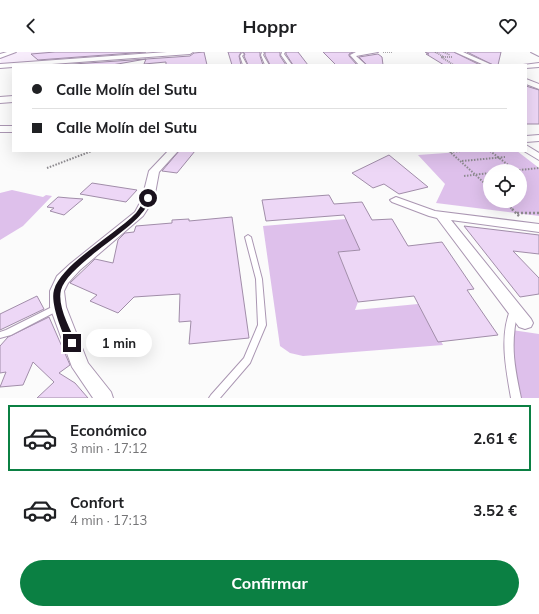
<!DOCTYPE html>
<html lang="es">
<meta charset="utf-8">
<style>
body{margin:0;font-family:Mulish,sans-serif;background:#f6f6f6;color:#202124;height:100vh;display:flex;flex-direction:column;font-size:15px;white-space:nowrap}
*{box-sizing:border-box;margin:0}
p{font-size:13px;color:#757577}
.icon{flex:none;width:22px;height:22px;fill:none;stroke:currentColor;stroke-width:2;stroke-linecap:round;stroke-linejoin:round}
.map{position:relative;height:346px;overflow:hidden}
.details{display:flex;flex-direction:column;background:#fff;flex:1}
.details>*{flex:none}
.banner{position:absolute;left:12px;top:12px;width:515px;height:88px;border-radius:0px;box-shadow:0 4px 16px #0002;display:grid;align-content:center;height:88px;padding:0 20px;background:#fff}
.tools{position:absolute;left:483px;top:112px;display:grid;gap:8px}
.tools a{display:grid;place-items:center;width:44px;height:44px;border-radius:50%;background:#fff;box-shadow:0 4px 16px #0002;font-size:20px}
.end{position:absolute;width:18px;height:18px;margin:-9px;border:5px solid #1a121d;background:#fff;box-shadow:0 0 0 2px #fff}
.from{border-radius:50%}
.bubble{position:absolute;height:28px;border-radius:14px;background:#fff;box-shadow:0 4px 16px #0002;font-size:13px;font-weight:700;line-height:28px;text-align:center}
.banner b{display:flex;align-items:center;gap:14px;height:38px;font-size:15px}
.banner b+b{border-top:1px solid #e0e0e0}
.banner i{width:10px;height:10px;background:#202124}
ul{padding:7px 0 0;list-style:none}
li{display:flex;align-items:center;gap:12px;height:66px;margin:0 8px 6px;padding:0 12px;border:2px solid transparent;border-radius:0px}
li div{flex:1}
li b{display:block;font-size:15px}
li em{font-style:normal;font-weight:700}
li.active{border-color:#0b8043}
li>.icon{width:36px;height:36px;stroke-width:1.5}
.primary-button{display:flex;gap:8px;margin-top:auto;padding:8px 20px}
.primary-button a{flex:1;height:46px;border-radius:24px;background:#0b8043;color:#fff;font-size:16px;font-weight:700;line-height:46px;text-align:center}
header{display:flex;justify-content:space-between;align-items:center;height:52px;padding:0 20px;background:#fff;font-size:18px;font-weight:700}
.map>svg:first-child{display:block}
.built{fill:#f8edfc}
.green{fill:#dec0eb;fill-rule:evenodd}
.building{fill:#edd7f6;stroke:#a18da9}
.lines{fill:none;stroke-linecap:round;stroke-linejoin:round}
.service-casing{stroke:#aa96b2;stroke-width:2}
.minor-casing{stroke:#aa96b2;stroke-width:2}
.tertiary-casing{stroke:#aa96b2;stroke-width:2}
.path-far2{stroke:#8e8b90;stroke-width:1.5;stroke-dasharray:1 1;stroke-linecap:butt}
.path-far1{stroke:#8e8b90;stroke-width:2;stroke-dasharray:1.5 1.5;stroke-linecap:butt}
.path{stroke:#8e8b90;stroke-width:2.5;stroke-dasharray:2 2;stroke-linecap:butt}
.service{fill:#fff;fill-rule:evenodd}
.minor{fill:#fff;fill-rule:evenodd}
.tertiary{fill:#fff;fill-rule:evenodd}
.route{fill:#1a121d}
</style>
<header><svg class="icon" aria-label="back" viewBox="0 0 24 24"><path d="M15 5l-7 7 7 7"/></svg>Hoppr<svg class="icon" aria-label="heart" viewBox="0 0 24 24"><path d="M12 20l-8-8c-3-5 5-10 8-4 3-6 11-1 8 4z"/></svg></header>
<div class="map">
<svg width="539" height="346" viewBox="0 0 539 346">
<rect width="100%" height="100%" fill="#fbfbfb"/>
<path class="built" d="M18,0H112V5L0,13L1,6Z"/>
<path class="green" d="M474,99H517L539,116V164L436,151L445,132L418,103ZM490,119H520V149H490Z
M12,138L43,145L46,143L52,144L23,174L0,188V141Z
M346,167L368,197L338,200L358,250L355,258L418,252L438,289H441L443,293L303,304L290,301L280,294L263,174Z
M512,278L539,282V346H518L511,291Z"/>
<path class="building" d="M55,0H146L38,8L31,2Z
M204,0L207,13H166V10L144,12L146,7L112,13H59L190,4L194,1Z
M228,0H241L239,4L241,13H232Z
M243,0H260V4L263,13H248L244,4L245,2Z
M265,0H280V4L286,13H270L265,3Z
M286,0H298L308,13H293L286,2Z
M323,0H353L349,2V4L357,13H336Z
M425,0H454L480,13H444L426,2H429Z
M467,0H501L498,13H493Z
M378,2L382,5L383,13H367L359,5Z
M526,34L539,38V72H526Z
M179,99H195L177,121L162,119Z
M389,103L428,135L399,142L384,132L373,136L352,121Z
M92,131L137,138L126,150L80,142Z
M329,143L334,152L362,150L372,168L392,167L408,194L442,190L474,237L467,238L498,283L438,290L414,244L358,250L338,200L360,198L344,163L266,169L262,148Z
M58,145L69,146L83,147L64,163L50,159L54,156L47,155Z
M232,165L249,286L189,292L191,269L179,270L180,242L134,245L118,261L90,249L97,243L70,231L95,207L113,211L118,188L125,181L134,180L136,174L172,171V168L189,167V169Z
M464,174L539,183V202L513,199L539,226V242L520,245Z
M37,244L44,257L0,278V262Z
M49,265L70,313L59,321L75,331L88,346H37L54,330L33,310L23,333L0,335L6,320L0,321V294L8,285Z"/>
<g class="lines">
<g class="service-casing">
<path id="service" d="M262,0L264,1L263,3L269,13H265L261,3Z
M282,0H285L284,2L292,13H288L281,3Z
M242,1L244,2L242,4L247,13H243L240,4Z
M248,183L251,185L262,227L266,273L250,311L220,346H209L211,343L244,306L258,273L256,227L245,185Z
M58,252L61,253L62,255L61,257L11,283L0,286V280L6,278Z
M514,255L517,256L518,258C510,292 514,313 521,346H511C506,317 499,284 511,256Z"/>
</g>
<g class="minor-casing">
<path id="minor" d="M7,0H16L0,6V2Z
M167,0H193L190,2L38,13H13V15L0,16V12Z
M356,0H378L356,4L366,13H359L350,3Z
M455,0H463L492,13H484Z
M531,0H539V4Z
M526,27L539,32V37L526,32Z
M0,74H13V80H0Z
M539,83V89L526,90V84Z
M526,93L539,101V108L524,99H526Z
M168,99H178L159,120L154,147L143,164L80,218L68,231L64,239L66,255L88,311L111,340L113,346H93L72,315L50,255V239L57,224L70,212L135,160L142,147L149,119Z
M396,145L435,159L539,172V180L451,168L531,267L533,271L531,275L525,277L519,275L437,166L429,164L392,150L390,148Z"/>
</g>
<g class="tertiary-casing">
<path id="tertiary" d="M539,11V15L526,16V13H523Z
M13,44V50L0,51V45Z"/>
</g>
<path class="path-far2" d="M383,0H392
M435,0L444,5
M443,0L450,3
M452,5H441L454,13"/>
<path class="path-far1" d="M449,99L490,136
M490,99L516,119
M450,100L461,99
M462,109L505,105
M47,116L92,99
M510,119L539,116
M520,122L523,123
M464,124L490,121
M504,149L513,158"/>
<path class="path" d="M512,157L519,164
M517,161H539"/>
<use href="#service" class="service"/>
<use href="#minor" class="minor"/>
<use href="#tertiary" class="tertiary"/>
</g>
<path class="route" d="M146,145L151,146C148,152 145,158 141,162C125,182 67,215 61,238C57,254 70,276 76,291L75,294H69C62,281 50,251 54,238C61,212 116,182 136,161C140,156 143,150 146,145Z"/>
</svg>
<div class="tools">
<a><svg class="icon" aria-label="locate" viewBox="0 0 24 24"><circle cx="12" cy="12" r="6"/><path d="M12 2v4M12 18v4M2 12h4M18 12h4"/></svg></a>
</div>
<i class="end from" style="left:148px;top:146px"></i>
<i class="end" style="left:72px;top:291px"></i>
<div class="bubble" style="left:86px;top:277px;width:66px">1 min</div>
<div class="banner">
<b><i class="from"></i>Calle Molín del Sutu</b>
<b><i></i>Calle Molín del Sutu</b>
</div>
</div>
<section class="details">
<ul>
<li class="active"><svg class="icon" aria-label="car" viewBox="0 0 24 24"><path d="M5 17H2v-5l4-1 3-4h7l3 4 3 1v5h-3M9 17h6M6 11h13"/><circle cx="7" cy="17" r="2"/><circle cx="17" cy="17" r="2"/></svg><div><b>Económico</b><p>3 min · 17:12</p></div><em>2.61 €</em></li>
<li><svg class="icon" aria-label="car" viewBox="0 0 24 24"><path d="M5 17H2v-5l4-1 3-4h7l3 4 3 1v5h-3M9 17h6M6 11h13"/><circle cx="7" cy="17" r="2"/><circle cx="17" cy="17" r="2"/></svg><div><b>Confort</b><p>4 min · 17:13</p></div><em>3.52 €</em></li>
</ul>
<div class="primary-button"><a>Confirmar</a></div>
</section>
